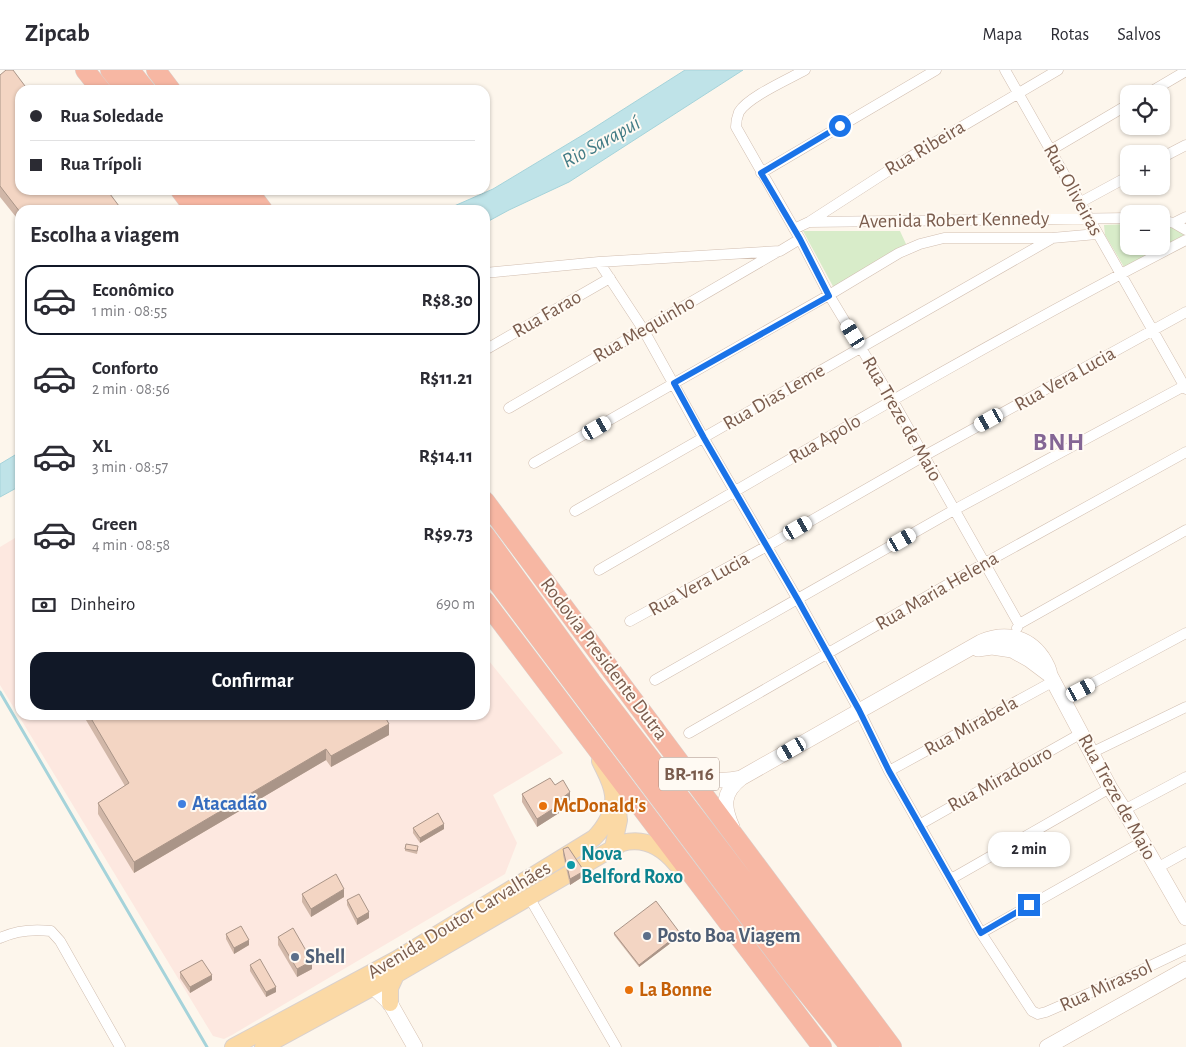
<!DOCTYPE html>
<html lang="pt">
<meta charset="utf-8">
<style>
body{margin:0;font-family:"Alegreya Sans",sans-serif;background:#f2f2f3;color:#2b2b33;height:100vh;display:flex;flex-direction:column;font-size:19px;white-space:nowrap}
*{box-sizing:border-box;margin:0}
p{font-size:16px;color:#7c7c81}
.icon{flex:none;width:28px;height:28px;fill:none;stroke:currentColor;stroke-width:2;stroke-linecap:round;stroke-linejoin:round}
.map{position:relative;flex:1;overflow:hidden}
.drawer{position:absolute;left:15px;top:135px;width:475px;height:515px;display:flex;flex-direction:column;background:#fff;border-radius:15px;box-shadow:0 1px 4px #0004}
.drawer>*{flex:none}
.hud{position:absolute;left:15px;top:15px;width:475px;height:110px;border-radius:15px;box-shadow:0 1px 4px #0004;display:grid;align-content:center;height:110px;padding:0 15px;background:#fff}
.buttons{position:absolute;left:1120px;top:15px;display:grid;gap:10px}
.buttons a{display:grid;place-items:center;width:50px;height:50px;border-radius:10px;background:#fff;box-shadow:0 1px 4px #0004;font-size:25px}
.end{position:absolute;width:22px;height:22px;margin:-11px;border:6px solid #1a73e8;background:#fff;box-shadow:0 0 0 2px #fff}
.from{border-radius:50%}
.bubble{position:absolute;height:35px;border-radius:15px;background:#fff;box-shadow:0 1px 4px #0004;font-size:16px;font-weight:700;line-height:35px;text-align:center}
.car{position:absolute;width:15px;height:30px;margin:-15px -8px;border-radius:6px;box-shadow:0 0 4px 1px #0007;background:linear-gradient(#fff 24%,#345 0 40%,#fff 0 76%,#345 0 86%,#fff 0)}
.hud b{display:flex;align-items:center;gap:18px;height:48px;font-size:19px}
.hud b+b{border-top:1px solid #e1e1e2}
.hud i{width:12px;height:12px;background:#2b2b33}
ul{padding:0;list-style:none}
li{display:flex;align-items:center;gap:15px;height:70px;margin:0 10px 8px;padding:0 5px;border:2px solid transparent;border-radius:15px}
li div{flex:1}
li b{display:block;font-size:19px}
li em{font-style:normal;font-weight:700}
li.selected{border-color:#111827}
li>.icon{width:45px;height:45px;stroke-width:1.5}
h2{padding:0 15px;font-size:22px;line-height:60px}
.pay{display:flex;align-items:center;gap:12px;height:55px;padding:0 15px;font-size:19px}
.pay p{margin-inline-start:auto}
.cta{display:flex;gap:10px;margin-top:auto;padding:10px 15px}
.cta a{flex:1;height:58px;border-radius:15px;background:#111827;color:#fff;font-size:20px;font-weight:700;line-height:58px;text-align:center}
header{display:flex;align-items:center;gap:30px;box-sizing:border-box;height:70px;padding:0 25px;background:#fff;border-bottom:1px solid #e1e1e2}
header strong{font-size:24px}
nav{display:flex;gap:28px;margin-inline-start:auto;font-size:18px}
.map>svg:first-child{display:block}
.commercial{fill:#fde8e0}
.green{fill:#d8ecc9}
.water{fill:#bfe3e8;stroke:#a5d3da}
.lines{fill:none;stroke-linecap:round;stroke-linejoin:round}
.stream{stroke:#a5d3da;stroke-width:3}
.street-casing{stroke:#d1beb0;stroke-width:11}
.secondary-casing{stroke:#d6c0b0;stroke-width:16}
.primary-casing{stroke:#dad1cd;stroke-width:18}
.highway-casing{stroke:#dad1cd;stroke-width:20}
.street{stroke:#fff;stroke-width:10}
.secondary{stroke:#fff;stroke-width:15}
.primary{stroke:#fbd9a5;stroke-width:16}
.highway{stroke:#f7b7a3;stroke-width:19}
.wall{fill:#d1b7a8}
.shaded-wall{fill:#aa9588}
.building{fill:#f3d5c3;stroke:#aa9588}
.route{stroke:#1a73e8;stroke-width:6}
.shop-dot{fill:#3f7fe0;stroke:#fffaf3;stroke-width:2}
.food-dot{fill:#e8710a;stroke:#fffaf3;stroke-width:2}
.culture-dot{fill:#0f9aa8;stroke:#fffaf3;stroke-width:2}
.service-dot{fill:#5c6f8a;stroke:#fffaf3;stroke-width:2}
.labels{text-anchor:middle;dominant-baseline:central;stroke-width:4;stroke-linejoin:round;paint-order:stroke}
.shield{fill:#fffaf3;stroke:#a28b7f;stroke-width:1}
.shield-label{font-size:19px;font-weight:bold;fill:#7a5c4d}
.street-label{font-size:20px;fill:#7a5c4d;stroke:#fffaf3}
.shop-label{font-size:20px;font-weight:bold;fill:#366cbe;stroke:#fffaf3;text-anchor:start}
.food-label{font-size:20px;font-weight:bold;fill:#c56008;stroke:#fffaf3;text-anchor:start}
.culture-label{font-size:20px;font-weight:bold;fill:#0d838f;stroke:#fffaf3;text-anchor:start}
.service-label{font-size:20px;font-weight:bold;fill:#4e5e75;stroke:#fffaf3;text-anchor:start}
.water-label{font-size:21px;font-style:italic;fill:#437c86;stroke:#fffaf3}
.district-label{font-size:25px;font-weight:bold;letter-spacing:1px;fill:#846695;stroke:#fffaf3}
</style>
<header>
<strong>Zipcab</strong>
<nav><a>Mapa</a><a>Rotas</a><a>Salvos</a></nav>
</header>
<div class="map">
<svg width="1186" height="977" viewBox="0 0 1186 977">
<rect width="100%" height="100%" fill="#fdf6ec"/>
<path class="commercial" d="M20,465V645H485V586L563,683L493,725L517,773L505,804L232,965L224,969L213,966L0,615V477Z"/>
<path class="green" d="M1161,153H1168L1186,164L1124,197L1105,165L1104,155L1129,154V176H1161Z
M803,161H900L906,174L835,220Z"/>
<path class="water" d="M685,0H743L569,112L509,140L485,153V140H445L493,119L586,63Z
M20,382V416L0,427V394Z"/>
<g class="lines">
<path class="stream" d="M0,622L207,977"/>
<g class="street-casing">
<path id="street" d="M805,0C789,9 748,27 739,42C737,47 736,52 736,57L800,169L829,225L893,331L1019,554
M1005,0L1186,319
M1147,24L1186,1
M1051,80L1129,34
M1161,88L1186,75
M761,103L936,0
M1081,132L1129,106
M1161,150L1174,153L1186,160
M809,152L1129,148
M1174,153L1186,147
M794,159L809,152L905,90L1058,0
M599,192L643,259L703,367L798,530L859,640L889,701L981,863L1032,941L1038,944L1046,942L1129,906L1186,879
M485,203L599,192L780,181L800,169
M485,280L610,208
M509,338L777,182
M534,393L829,225L899,183L920,174L944,168H1052L1097,164
M575,441L1051,169
M599,500C793,388 986,273 1186,170
M630,551L767,476L924,386L1186,242
M1017,558L1019,554L1186,460
M655,610L954,440L1186,315
M1063,629L1186,563
M689,663L985,493L1186,382
M1091,683L1186,637
M889,701L1054,611
M1124,740L1186,707
M919,755L1080,664
M1157,798L1186,782
M951,809L1110,718
M529,827L616,977
M981,863L1142,772
M0,868C15,861 34,859 51,861L60,871L120,977"/>
</g>
<g class="secondary-casing">
<path id="secondary" d="M978,579L992,577L1012,580L1030,590L1050,605L1110,718L1124,740L1186,848
M685,695C706,710 716,713 741,708
M732,757C723,736 722,723 741,708L981,572C1004,562 1027,566 1042,587C1046,593 1049,598 1050,605
M366,910L390,933L415,977
M1047,977L1186,899"/>
</g>
<g class="primary-casing">
<path id="primary" d="M613,778L619,750L617,733
M390,933V918L396,905
M233,977L397,889L594,768C604,758 615,741 613,725C612,713 605,702 600,691
M263,977L399,903L622,773C644,767 662,777 676,794"/>
</g>
<g class="highway-casing">
<path id="highway" d="M85,0L101,20
M110,0L126,20
M130,0L146,20
M156,0L171,20
M180,120L195,140
M204,120L218,140
M224,120L240,140
M248,120L263,140
M485,431L892,977
M485,465L591,611L789,869L870,977
M485,496L790,902L850,977
M485,531L822,977"/>
</g>
<use href="#street" class="street"/>
<use href="#secondary" class="secondary"/>
<use href="#primary" class="primary"/>
<use href="#highway" class="highway"/>
</g>
<path class="wall" d="M0,5L20,140V152L0,127Z
M83,645H384L389,665L331,697L326,690L134,803L98,744V733L125,716Z
M555,715L570,730L559,739V743L537,757L522,732V724Z
M413,758L444,759L420,773L413,763Z
M405,779H418L417,784L405,781Z
M563,779L584,806L570,815L563,785Z
M302,824L344,827L311,847L302,832Z
M347,830L369,848L357,855L347,835Z
M614,863L680,866L639,897L614,865Z
M226,864L249,875L234,884L226,869Z
M278,867L312,899L297,907L278,875Z
M250,895L276,922L266,927L250,901Z
M180,902L212,910L190,923L180,908Z"/>
<path class="shaded-wall" d="M389,654V665L331,697V686Z
M326,679V690L134,803V792Z
M570,722V730L559,739V743L537,757V749Z
M444,754V759L420,773V768Z
M584,801V806L570,815V809Z
M344,819V827L311,847V839Z
M369,842V848L357,855V849Z
M680,863V866L639,897V895Z
M249,870V875L234,884V878Z
M312,891V899L297,907V899Z
M212,905V910L190,923V917Z
M276,917V922L266,927V922Z"/>
<path class="building" d="M6,0H13L28,20H20V120H107L122,140H20V142L0,116V5Z
M89,645H384L389,654L331,686L326,679L134,792L98,733L129,713Z
M550,708L555,715L563,710L570,722L557,732L559,735L537,749L522,724Z
M438,743L444,754L420,768L413,758Z
M406,774L418,776L417,781L405,779Z
M568,777L584,801L570,809L563,779Z
M336,804L344,819L311,839L302,824Z
M359,824L369,842L357,849L347,830Z
M656,831L680,863L639,895L614,863Z
M241,856L249,870L234,878L226,864Z
M293,858L312,891L297,899L278,867Z
M260,889L276,917L266,922L250,895Z
M202,890L212,905L190,917L180,902Z"/>
<g class="lines">
<path class="route" d="M840,56L761,103L800,169L829,226L674,313L704,368L798,530L859,640L889,701L981,863L1029,835"/>
</g>
<circle class="shop-dot" cx="182" cy="734" r="5"/>
<g class="food-dot">
<circle cx="543" cy="736" r="5"/>
<circle cx="629" cy="920" r="5"/>
</g>
<circle class="culture-dot" cx="571" cy="795" r="5"/>
<g class="service-dot">
<circle cx="647" cy="866" r="5"/>
<circle cx="295" cy="887" r="5"/>
</g>
<g class="labels">
<rect class="shield" x="659" y="687.5" width="60" height="33" rx="4"/>
<g class="shield-label">
<text x="689" y="704">BR-116</text>
</g>
<g class="street-label">
<text transform="translate(925 78) rotate(-31)">Rua Ribeira</text>
<text transform="translate(1073 120) rotate(61)">Rua Oliveiras</text>
<text transform="translate(954 150) rotate(-1)">Avenida Robert Kennedy</text>
<text transform="translate(547 244) rotate(-30)">Rua Farao</text>
<text transform="translate(644 259) rotate(-30)">Rua Mequinho</text>
<text transform="translate(1065 309) rotate(-29)">Rua Vera Lucia</text>
<text transform="translate(774 327) rotate(-30)">Rua Dias Leme</text>
<text transform="translate(902 349) rotate(60)">Rua Treze de Maio</text>
<text transform="translate(825 369) rotate(-30)">Rua Apolo</text>
<text transform="translate(699 514) rotate(-29)">Rua Vera Lucia</text>
<text transform="translate(937 521) rotate(-30)">Rua Maria Helena</text>
<text transform="translate(604 589) rotate(53)">Rodovia Presidente Dutra</text>
<text transform="translate(971 656) rotate(-29)">Rua Mirabela</text>
<text transform="translate(1000 709) rotate(-29)">Rua Miradouro</text>
<text transform="translate(1117 727) rotate(61)">Rua Treze de Maio</text>
<text transform="translate(459 850) rotate(-31)">Avenida Doutor Carvalhães</text>
<text transform="translate(1106 916) rotate(-24)">Rua Mirassol</text>
</g>
<g class="shop-label">
<text x="192" y="734">Atacadão</text>
</g>
<g class="food-label">
<text x="553" y="736">McDonald's</text>
<text x="639" y="920">La Bonne</text>
</g>
<g class="culture-label">
<text x="581" y="784">Nova<tspan x="581" dy="23">Belford Roxo</tspan></text>
</g>
<g class="service-label">
<text x="657" y="866">Posto Boa Viagem</text>
<text x="305" y="887">Shell</text>
</g>
<g class="water-label">
<text transform="translate(601 72) rotate(-29)">Rio Sarapuí</text>
</g>
<g class="district-label">
<text x="1059" y="372">BNH</text>
</g>
</g>
</svg>
<div class="buttons">
<a><svg class="icon" aria-label="locate" viewBox="0 0 24 24"><circle cx="12" cy="12" r="6"/><path d="M12 2v4M12 18v4M2 12h4M18 12h4"/></svg></a>
<a>+</a>
<a>−</a>
</div>
<i class="end from" style="left:840px;top:56px"></i>
<i class="end" style="left:1029px;top:835px"></i>
<div class="bubble" style="left:988px;top:762px;width:82px">2 min</div>
<i class="car" style="left:853px;top:264px;rotate:328deg"></i>
<i class="car" style="left:989px;top:350px;rotate:241deg"></i>
<i class="car" style="left:597px;top:358px;rotate:60deg"></i>
<i class="car" style="left:798px;top:458px;rotate:60deg"></i>
<i class="car" style="left:902px;top:470px;rotate:60deg"></i>
<i class="car" style="left:1081px;top:620px;rotate:62deg"></i>
<i class="car" style="left:792px;top:679px;rotate:240deg"></i>
<div class="hud">
<b><i class="from"></i>Rua Soledade</b>
<b><i></i>Rua Trípoli</b>
</div>
<section class="drawer">
<h2>Escolha a viagem</h2>
<ul>
<li class="selected"><svg class="icon" aria-label="car" viewBox="0 0 24 24"><path d="M5 17H2v-5l4-1 3-4h7l3 4 3 1v5h-3M9 17h6M6 11h13"/><circle cx="7" cy="17" r="2"/><circle cx="17" cy="17" r="2"/></svg><div><b>Econômico</b><p>1 min · 08:55</p></div><em>R$8.30</em></li>
<li><svg class="icon" aria-label="car" viewBox="0 0 24 24"><path d="M5 17H2v-5l4-1 3-4h7l3 4 3 1v5h-3M9 17h6M6 11h13"/><circle cx="7" cy="17" r="2"/><circle cx="17" cy="17" r="2"/></svg><div><b>Conforto</b><p>2 min · 08:56</p></div><em>R$11.21</em></li>
<li><svg class="icon" aria-label="car" viewBox="0 0 24 24"><path d="M5 17H2v-5l4-1 3-4h7l3 4 3 1v5h-3M9 17h6M6 11h13"/><circle cx="7" cy="17" r="2"/><circle cx="17" cy="17" r="2"/></svg><div><b>XL</b><p>3 min · 08:57</p></div><em>R$14.11</em></li>
<li><svg class="icon" aria-label="car" viewBox="0 0 24 24"><path d="M5 17H2v-5l4-1 3-4h7l3 4 3 1v5h-3M9 17h6M6 11h13"/><circle cx="7" cy="17" r="2"/><circle cx="17" cy="17" r="2"/></svg><div><b>Green</b><p>4 min · 08:58</p></div><em>R$9.73</em></li>
</ul>
<div class="pay"><svg class="icon" aria-label="cash" viewBox="0 0 24 24"><path d="M3 7h18v10H3z"/><circle cx="12" cy="12" r="2"/></svg>Dinheiro<p>690 m</p></div>
<div class="cta"><a>Confirmar</a></div>
</section>
</div>
